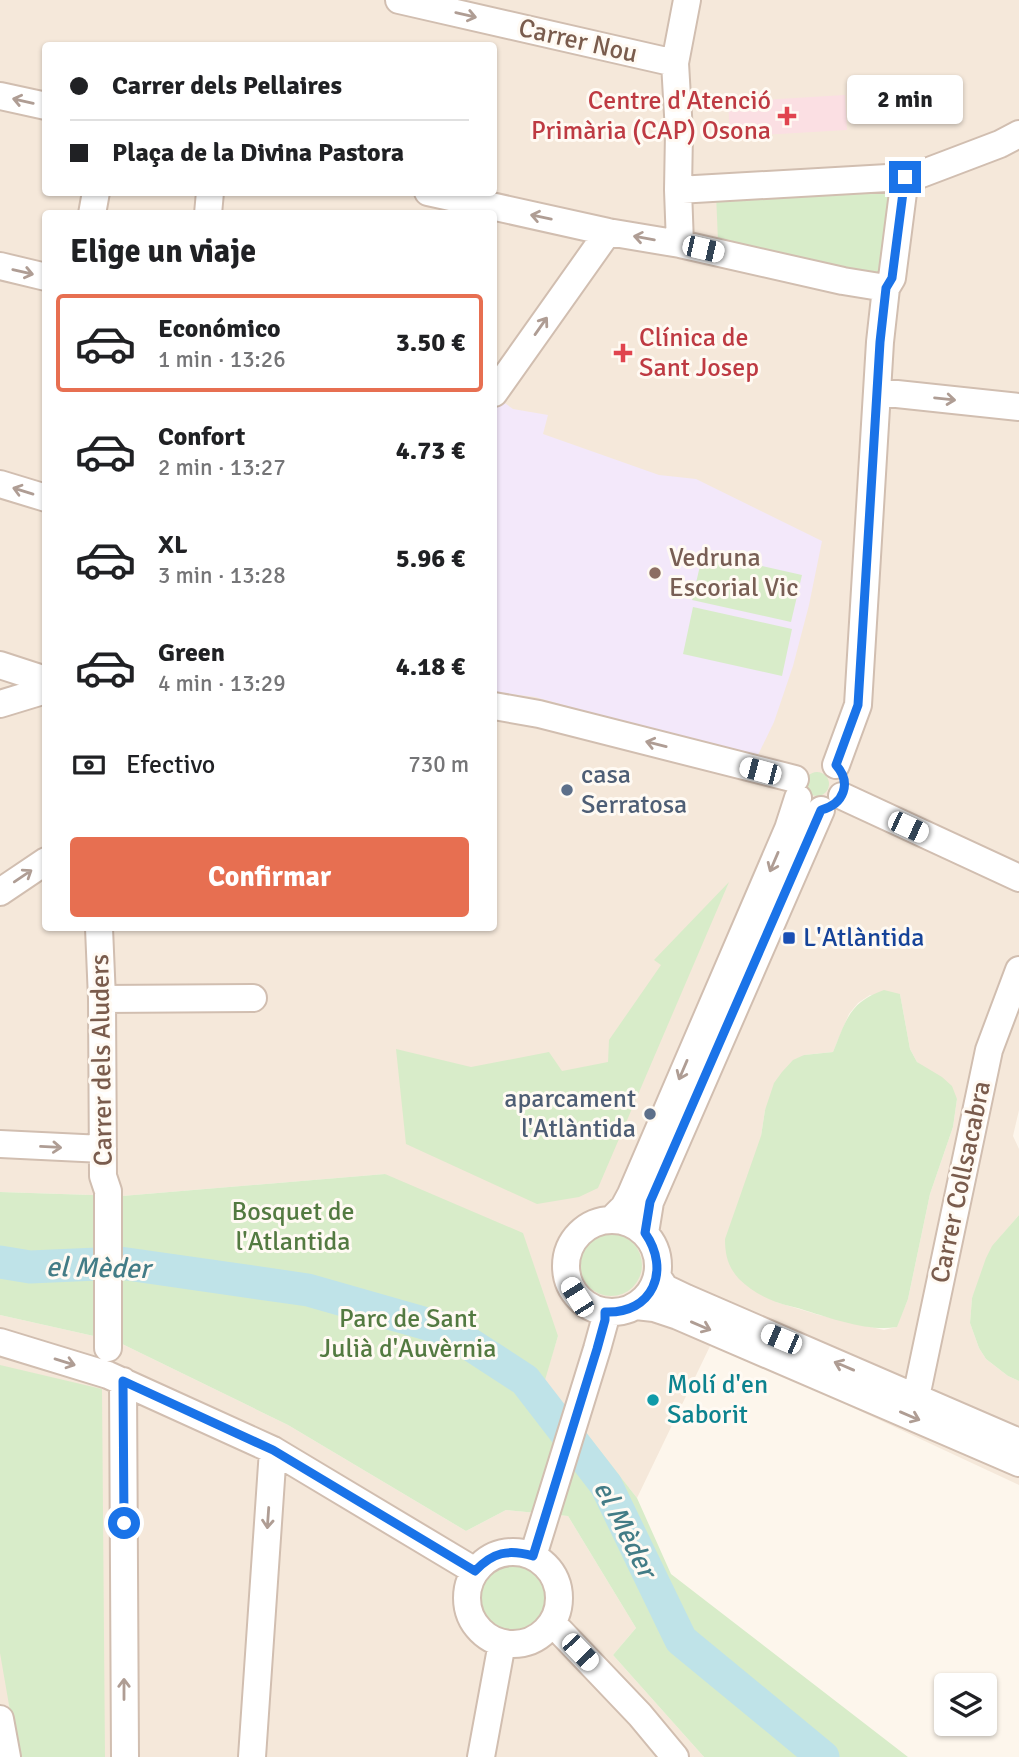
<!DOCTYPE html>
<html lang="es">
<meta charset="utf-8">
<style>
body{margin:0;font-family:Signika,sans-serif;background:#f6f6f6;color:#202124;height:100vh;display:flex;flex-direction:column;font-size:26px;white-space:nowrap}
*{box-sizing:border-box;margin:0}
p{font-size:23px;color:#757577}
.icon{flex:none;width:38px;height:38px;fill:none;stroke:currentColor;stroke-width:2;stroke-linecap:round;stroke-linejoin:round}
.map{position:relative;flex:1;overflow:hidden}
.side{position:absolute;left:42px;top:210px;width:455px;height:721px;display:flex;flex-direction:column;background:#fff;border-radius:7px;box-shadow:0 2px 5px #0004}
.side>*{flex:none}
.banner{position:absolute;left:42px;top:42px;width:455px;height:154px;border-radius:7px;box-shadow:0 2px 5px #0004;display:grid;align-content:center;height:154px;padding:0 28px;background:#fff}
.fabs{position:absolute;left:934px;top:1673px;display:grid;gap:14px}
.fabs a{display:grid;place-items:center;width:63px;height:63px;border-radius:7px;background:#fff;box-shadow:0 2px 5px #0004;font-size:35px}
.end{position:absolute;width:32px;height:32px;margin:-16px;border:9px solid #1a73e8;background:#fff;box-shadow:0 0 0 4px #fff}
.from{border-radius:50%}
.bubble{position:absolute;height:49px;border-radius:7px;background:#fff;box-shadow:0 2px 5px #0004;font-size:23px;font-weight:700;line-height:49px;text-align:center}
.car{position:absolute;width:21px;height:42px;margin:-21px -10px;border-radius:9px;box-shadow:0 0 5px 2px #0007;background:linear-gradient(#fff 24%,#345 0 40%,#fff 0 76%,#345 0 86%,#fff 0)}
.banner b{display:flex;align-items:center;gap:24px;height:66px;font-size:26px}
.banner b+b{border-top:2px solid #e0e0e0}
.banner i{width:18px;height:18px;background:#202124}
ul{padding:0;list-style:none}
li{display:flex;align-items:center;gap:21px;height:98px;margin:0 14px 10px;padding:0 14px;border:4px solid transparent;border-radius:7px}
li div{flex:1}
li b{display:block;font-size:26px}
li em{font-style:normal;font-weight:700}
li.selected{border-color:#e76f51}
li>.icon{width:63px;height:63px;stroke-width:1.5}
h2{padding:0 28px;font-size:32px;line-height:84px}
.pay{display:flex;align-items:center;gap:18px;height:77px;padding:0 28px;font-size:26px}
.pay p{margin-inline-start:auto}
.cta{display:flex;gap:14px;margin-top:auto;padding:14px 28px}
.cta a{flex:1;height:80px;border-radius:7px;background:#e76f51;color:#fff;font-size:28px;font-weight:700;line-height:80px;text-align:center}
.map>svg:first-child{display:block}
.residential{fill:#f5e8da;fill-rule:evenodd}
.education{fill:#f3e8fa}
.medical{fill:#fbdfe3}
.green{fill:#d8ecc9}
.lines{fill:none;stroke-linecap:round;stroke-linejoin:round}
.river{stroke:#bfe3e8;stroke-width:33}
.minor-casing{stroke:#d1beb0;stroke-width:30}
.minor{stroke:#fff;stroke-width:26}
.oneway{stroke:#af9d94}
.route{stroke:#1a73e8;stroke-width:9}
.health-dot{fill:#e0444e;stroke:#fffaf3;stroke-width:2.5}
.education-dot{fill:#8d6e63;stroke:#fffaf3;stroke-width:2.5}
.service-dot{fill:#5c6f8a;stroke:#fffaf3;stroke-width:2.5}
.transit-dot{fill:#1a4fb4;stroke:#fffaf3;stroke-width:2.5}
.culture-dot{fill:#0f9aa8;stroke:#fffaf3;stroke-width:2.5}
.labels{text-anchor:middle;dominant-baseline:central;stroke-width:6;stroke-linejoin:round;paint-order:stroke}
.street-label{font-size:26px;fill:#7a5c4d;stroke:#fffaf3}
.health-label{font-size:26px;fill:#be3a42;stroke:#fffaf3;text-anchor:end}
.education-label{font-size:26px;fill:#785e54;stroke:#fffaf3;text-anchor:start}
.service-label{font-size:26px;fill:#4e5e75;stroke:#fffaf3;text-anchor:start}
.transit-label{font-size:26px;fill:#164399;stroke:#fffaf3;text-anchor:start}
.park-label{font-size:26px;fill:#537a41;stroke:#fffaf3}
.culture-label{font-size:26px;fill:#0d838f;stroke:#fffaf3;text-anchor:start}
.water-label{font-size:28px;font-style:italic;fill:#437c86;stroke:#fffaf3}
</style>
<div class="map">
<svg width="1019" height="1757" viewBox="0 0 1019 1757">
<rect width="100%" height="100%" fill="#fdf6ec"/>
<path class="residential" d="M0,0H1019V1110L1013,1136L1019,1149V1215L1002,1235L972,1298L970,1323L979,1348L986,1359L1008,1376L1019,1381V1485L712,1342L637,1498L544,1380L558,1336L385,1174L122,1196L0,1192ZM46,46H494V192H46ZM46,214H494V928H46ZM900,994L910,1049L917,1062L957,1099L953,1127L930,1194L908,1299L896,1327L884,1330L819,1315L776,1302L761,1136L765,1110L804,1055L833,1052L849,1014L858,1003L870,995Z
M0,1315L116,1341L288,1425L466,1531L506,1510L568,1516L636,1628L613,1655L704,1757H0Z"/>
<path class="education" d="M499,399L513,409L548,415L543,434L659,475L696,479L822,541L809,605L793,666L774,722L756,759L535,697L494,692V406Z"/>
<path class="medical" d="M845,95L847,130L730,137L728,102Z"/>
<path class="green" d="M899,185L884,280L718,242L716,193Z
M703,553L802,575L791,622L692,600Z
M693,607L792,629L782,676L683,654Z
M805 784a12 12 0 1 1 24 0a12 12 0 1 1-24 0Z
M729,882L598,1188L579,1197L537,1204L406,1144L396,1049L471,1067L549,1052L562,1071L608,1062L609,1040L661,965L654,960Z
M884,990L900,994L910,1049L917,1062L942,1077L952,1086L957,1099L953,1127L930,1194L908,1299L897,1327C870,1332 833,1319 807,1311C797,1307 786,1306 776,1302C762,1297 749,1289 739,1279C728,1267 725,1255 725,1239L761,1136L765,1110L774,1083L782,1072L793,1060L804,1055L833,1052C846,1021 849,1002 884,990Z
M385,1174L523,1233L558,1336L545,1380L637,1498L671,1574L908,1757H704L613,1655L636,1628L568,1516L506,1510L466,1531L288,1425L116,1341L0,1315V1192L122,1196Z
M1019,1215V1381L1008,1376L986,1359L979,1348L970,1323L972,1298L986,1258L992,1246Z
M580 1265a31 31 0 1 1 62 0a31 31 0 1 1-62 0Z
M0,1365L102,1389L105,1757H18L0,1653Z
M480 1598a34 34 0 1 1 68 0a34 34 0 1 1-68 0Z"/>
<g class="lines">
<path class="river" d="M0,1262L30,1267L120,1263L308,1290L448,1330L525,1380L606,1485L681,1640L823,1757"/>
<g class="minor-casing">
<path id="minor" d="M399,0L675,63
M0,96L46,106
M678,190L905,177L921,174L1000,144L1019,134
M428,192L608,232L680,244L843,281L886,288
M92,214L96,192
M208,214L210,192
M680,244L678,190L679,132L675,63L687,0
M0,266L46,277
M878,392L1019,407
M494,393L608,232
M0,484L46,498
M0,665L46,680
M0,704L46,690
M494,706L539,714L795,779
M836,765L858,705L880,342L886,288L892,278L905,177
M842,796L1019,878
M0,892L46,861
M99,928L102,999L103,1176L108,1191V1348
M102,999L253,998
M0,1144L103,1149
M566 1266a46 46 0 1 1 92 0a46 46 0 1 1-92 0Z
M611,1220L624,1207L631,1194L788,829L798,798
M645,1233L650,1202L821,810
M657,1276L665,1288L686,1298L1019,1442
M636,1306L654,1308L678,1316L1019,1463
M0,1342L108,1375L273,1450L475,1571
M123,1381L125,1757
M916,1397L989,1050L1019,970
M467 1598a46 46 0 1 1 92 0a46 46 0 1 1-92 0Z
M533,1556L597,1349L605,1320V1312
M550,1627L560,1631L640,1715L675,1757
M0,1719L7,1757
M252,1757L273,1450
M481,1757L502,1643"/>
</g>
<use href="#minor" class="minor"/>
</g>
<defs><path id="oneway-shaft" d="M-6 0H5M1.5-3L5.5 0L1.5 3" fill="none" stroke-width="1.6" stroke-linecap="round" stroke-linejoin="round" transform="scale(1.75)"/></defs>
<g class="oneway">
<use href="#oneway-shaft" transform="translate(466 15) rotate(13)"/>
<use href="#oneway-shaft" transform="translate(23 101) rotate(-167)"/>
<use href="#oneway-shaft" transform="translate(541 217) rotate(-168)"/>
<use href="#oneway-shaft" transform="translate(644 238) rotate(-170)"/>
<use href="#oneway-shaft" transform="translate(23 272) rotate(13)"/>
<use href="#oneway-shaft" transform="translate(541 326) rotate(-55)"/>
<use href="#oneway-shaft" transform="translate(945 399) rotate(6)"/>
<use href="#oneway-shaft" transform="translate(23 491) rotate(-163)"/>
<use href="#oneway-shaft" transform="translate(656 744) rotate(-166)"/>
<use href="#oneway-shaft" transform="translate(774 862) rotate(113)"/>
<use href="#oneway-shaft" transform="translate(23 876) rotate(-34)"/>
<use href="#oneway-shaft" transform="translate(683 1070) rotate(113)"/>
<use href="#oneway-shaft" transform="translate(51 1147) rotate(3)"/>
<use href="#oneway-shaft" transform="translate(701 1326) rotate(23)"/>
<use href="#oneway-shaft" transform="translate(65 1362) rotate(17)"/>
<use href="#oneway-shaft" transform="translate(844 1366) rotate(-157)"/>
<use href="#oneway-shaft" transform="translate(910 1416) rotate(23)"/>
<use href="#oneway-shaft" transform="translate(268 1518) rotate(94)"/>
<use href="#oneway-shaft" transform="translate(124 1689) rotate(-90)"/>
</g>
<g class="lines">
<path class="route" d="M124,1523L123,1381L273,1450L475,1571C493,1552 508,1549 533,1556L597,1349L605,1320V1312C653,1314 671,1270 645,1233L650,1202L821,810C844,804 852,783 836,765L858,705L880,342L886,288L892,278L905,177"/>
</g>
<g class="health-dot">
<path d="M783.5 105.5h7v7h7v7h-7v7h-7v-7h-7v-7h7z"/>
<path d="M619.5 342.5h7v7h7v7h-7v7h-7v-7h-7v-7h7z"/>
</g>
<circle class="education-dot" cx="655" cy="573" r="7"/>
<g class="service-dot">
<circle cx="567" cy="790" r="7"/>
<circle cx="650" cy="1114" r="7"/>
</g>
<rect class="transit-dot" x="782" y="931" width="14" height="14" rx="3.5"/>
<circle class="culture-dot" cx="653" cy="1400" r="7"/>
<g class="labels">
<g class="street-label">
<text transform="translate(578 41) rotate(13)">Carrer Nou</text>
<text transform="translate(102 1060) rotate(-91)">Carrer dels Aluders</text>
<text transform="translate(961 1182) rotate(-78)">Carrer Collsacabra</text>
</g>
<g class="health-label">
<text x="771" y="101">Centre d'Atenció<tspan x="771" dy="30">Primària (CAP) Osona</tspan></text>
<text x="639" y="338" text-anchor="start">Clínica de<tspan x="639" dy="30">Sant Josep</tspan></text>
</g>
<g class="education-label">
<text x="669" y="558">Vedruna<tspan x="669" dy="30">Escorial Vic</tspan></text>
</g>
<g class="service-label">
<text x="581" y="775">casa<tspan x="581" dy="30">Serratosa</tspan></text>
<text x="636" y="1099" text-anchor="end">aparcament<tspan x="636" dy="30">l'Atlàntida</tspan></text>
</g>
<g class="transit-label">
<text x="803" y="938">L'Atlàntida</text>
</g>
<g class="park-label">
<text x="293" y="1212">Bosquet de<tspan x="293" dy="30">l'Atlantida</tspan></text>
<text x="408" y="1319">Parc de Sant<tspan x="408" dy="30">Julià d'Auvèrnia</tspan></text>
</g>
<g class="culture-label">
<text x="667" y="1385">Molí d'en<tspan x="667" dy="30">Saborit</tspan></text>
</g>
<g class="water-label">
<text transform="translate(98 1268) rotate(1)">el Mèder</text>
<text transform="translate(625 1529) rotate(63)">el Mèder</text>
</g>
</g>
</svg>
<div class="fabs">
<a><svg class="icon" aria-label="layers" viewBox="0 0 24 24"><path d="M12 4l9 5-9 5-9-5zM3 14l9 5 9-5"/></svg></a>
</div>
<i class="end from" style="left:124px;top:1523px"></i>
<i class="end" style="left:905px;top:177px"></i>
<div class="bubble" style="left:847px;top:75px;width:116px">2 min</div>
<i class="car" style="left:703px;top:249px;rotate:103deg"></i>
<i class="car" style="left:760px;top:771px;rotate:285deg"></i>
<i class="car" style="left:908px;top:827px;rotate:115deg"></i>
<i class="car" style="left:577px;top:1297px;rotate:328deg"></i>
<i class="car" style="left:781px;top:1339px;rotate:293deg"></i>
<i class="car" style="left:580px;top:1652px;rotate:136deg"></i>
<div class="banner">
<b><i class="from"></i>Carrer dels Pellaires</b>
<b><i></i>Plaça de la Divina Pastora</b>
</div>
<section class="side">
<h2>Elige un viaje</h2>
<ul>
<li class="selected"><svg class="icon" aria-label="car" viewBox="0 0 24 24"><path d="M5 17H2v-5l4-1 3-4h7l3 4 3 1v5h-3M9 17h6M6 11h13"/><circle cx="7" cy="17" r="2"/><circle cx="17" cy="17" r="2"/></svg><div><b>Económico</b><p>1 min · 13:26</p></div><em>3.50 €</em></li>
<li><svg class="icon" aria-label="car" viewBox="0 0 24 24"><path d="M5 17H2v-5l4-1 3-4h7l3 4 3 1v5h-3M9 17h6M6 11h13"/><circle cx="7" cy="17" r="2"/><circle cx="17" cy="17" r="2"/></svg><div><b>Confort</b><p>2 min · 13:27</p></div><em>4.73 €</em></li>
<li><svg class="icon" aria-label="car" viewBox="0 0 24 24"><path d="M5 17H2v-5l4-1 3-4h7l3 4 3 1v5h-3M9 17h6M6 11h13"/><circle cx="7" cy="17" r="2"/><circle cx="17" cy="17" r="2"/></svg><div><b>XL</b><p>3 min · 13:28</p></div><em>5.96 €</em></li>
<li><svg class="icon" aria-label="car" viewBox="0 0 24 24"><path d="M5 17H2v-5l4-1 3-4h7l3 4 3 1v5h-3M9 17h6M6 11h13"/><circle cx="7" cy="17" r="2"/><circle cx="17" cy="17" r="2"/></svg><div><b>Green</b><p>4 min · 13:29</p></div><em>4.18 €</em></li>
</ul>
<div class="pay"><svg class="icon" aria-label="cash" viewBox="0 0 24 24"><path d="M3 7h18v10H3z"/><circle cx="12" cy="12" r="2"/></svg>Efectivo<p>730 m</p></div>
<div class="cta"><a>Confirmar</a></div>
</section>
</div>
